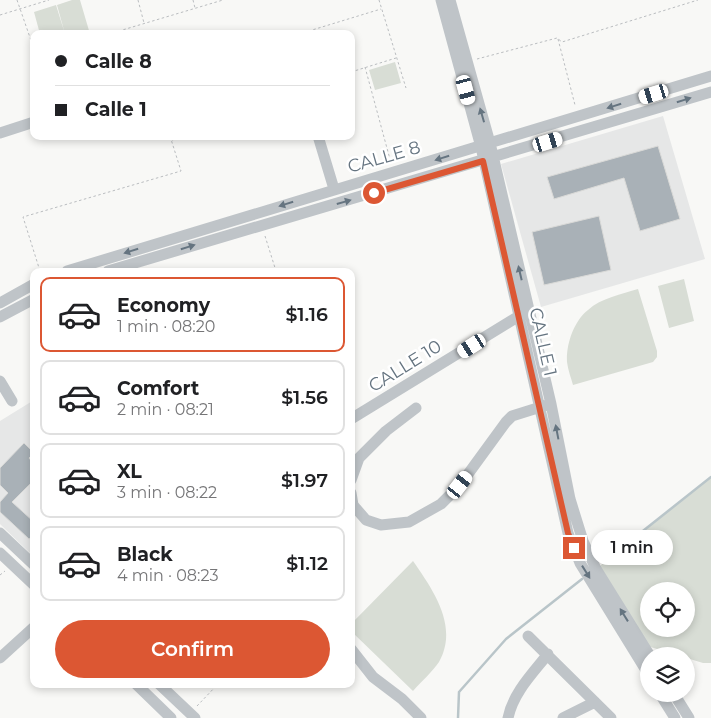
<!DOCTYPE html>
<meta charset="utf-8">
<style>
body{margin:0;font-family:Montserrat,sans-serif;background:#f2f2f2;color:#202124;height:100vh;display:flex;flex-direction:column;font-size:19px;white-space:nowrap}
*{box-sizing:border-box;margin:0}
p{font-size:16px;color:#757577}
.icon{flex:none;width:28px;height:28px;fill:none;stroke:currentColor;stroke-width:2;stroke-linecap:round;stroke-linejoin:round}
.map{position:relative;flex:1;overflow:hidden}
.details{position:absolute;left:30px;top:268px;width:325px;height:420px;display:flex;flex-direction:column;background:#fff;border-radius:10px;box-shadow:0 2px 8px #0003}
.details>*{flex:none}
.guide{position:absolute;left:30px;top:30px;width:325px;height:110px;border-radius:10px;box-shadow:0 2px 8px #0003;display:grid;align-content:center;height:110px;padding:0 25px;background:#fff}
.fabs{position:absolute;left:640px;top:582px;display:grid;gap:10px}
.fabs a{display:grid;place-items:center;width:55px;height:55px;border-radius:50%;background:#fff;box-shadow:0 2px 8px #0003;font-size:25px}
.end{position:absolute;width:22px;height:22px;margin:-11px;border:6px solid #dc5733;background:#fff;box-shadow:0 0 0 2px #fff}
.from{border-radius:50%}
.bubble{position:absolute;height:35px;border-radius:18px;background:#fff;box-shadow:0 2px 8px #0003;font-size:16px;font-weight:600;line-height:35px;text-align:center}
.car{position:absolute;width:15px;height:30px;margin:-15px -8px;border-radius:6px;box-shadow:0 0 4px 1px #0007;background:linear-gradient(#fff 24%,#345 0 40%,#fff 0 76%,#345 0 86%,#fff 0)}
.guide b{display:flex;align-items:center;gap:18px;height:48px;font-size:19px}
.guide b+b{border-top:1px solid #e0e0e0}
.guide i{width:12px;height:12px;background:#202124}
ul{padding:9px 0 0;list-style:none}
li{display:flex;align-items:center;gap:15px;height:75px;margin:0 10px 8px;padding:0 15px;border:2px solid #e0e0e0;border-radius:10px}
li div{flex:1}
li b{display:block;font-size:19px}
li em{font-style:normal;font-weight:600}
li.selected{border-color:#dc5733}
li>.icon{width:45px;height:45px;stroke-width:1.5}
.action{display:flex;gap:10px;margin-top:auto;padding:10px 25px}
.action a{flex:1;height:58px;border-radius:30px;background:#dc5733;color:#fff;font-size:20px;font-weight:600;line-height:58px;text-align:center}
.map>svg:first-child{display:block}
.built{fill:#e6e7e7}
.green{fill:#d8ddd5;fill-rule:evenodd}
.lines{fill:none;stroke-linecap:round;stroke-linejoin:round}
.stream{stroke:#b9c5c9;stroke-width:2.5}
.building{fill:#a9b1b7;stroke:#dadad8}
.path{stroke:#babdc0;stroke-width:1;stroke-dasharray:2.5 2.5;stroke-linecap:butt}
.minor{stroke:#bfc4c8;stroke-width:11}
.oneway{fill:#657480}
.route{stroke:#dc5733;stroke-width:6}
.labels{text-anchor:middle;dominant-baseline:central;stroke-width:5;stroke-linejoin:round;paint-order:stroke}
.street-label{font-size:18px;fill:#657480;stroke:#fff}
</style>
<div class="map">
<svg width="711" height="718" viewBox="0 0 711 718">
<rect width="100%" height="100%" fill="#f8f8f6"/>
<path class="built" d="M663,116L705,259L541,307L501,164Z
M34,400V557L0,524V421Z"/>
<path class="green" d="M72,0H80L90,34H65L57,5Z
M56,5L65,34H40L34,12Z
M395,62L401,83L375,90L369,70Z
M684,279L694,321L669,328L658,286Z
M638,289L657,351V357L653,362L573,385C571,378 568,370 567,362C566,344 574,321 588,310C601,298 622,294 638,289Z
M711,477V663H703L644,645L596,569ZM649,591H686V629H649Z
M413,561C433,590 459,626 439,662C432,672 421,682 413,691L353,633V622Z"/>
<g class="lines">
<path class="stream" d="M605,561L711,477
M458,718L459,692L506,639L582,579"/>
</g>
<path class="building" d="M658,146L680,219L640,231L624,178L554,199L547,177Z
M599,216L611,270L544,285L532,232Z
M24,443L34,453L29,458L34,464V480L12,502L34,522V535L29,539L0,512V502L8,493L0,485V468Z"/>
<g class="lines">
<path class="path" d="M17,0L34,49
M138,0L144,23
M193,0L195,8
M379,0L406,88
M0,15L49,0
M109,34L223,0
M299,34L381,9
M558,39L575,105
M477,59L557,38L562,42L698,0
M365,67L391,163
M351,72L396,58
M172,140L185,136
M265,236L276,271
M40,271L23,217L181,171L170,136
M0,575L5,571
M197,706L218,684"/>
<path class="minor" d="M441,0L481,147L568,533L580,563L649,675
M450,0L490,143L551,404L570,499L583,541L596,569L650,656
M0,133L34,122
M318,136L334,189
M67,271L711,76
M108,271L711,92
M0,303L34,284
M0,317L34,299
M0,381L12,401
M351,419L519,316L525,314
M351,480L359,458L386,431L416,408
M351,493L353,505L366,520L381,525L409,522L441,504L460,485L506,422L512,416L547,405
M0,533L34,565
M0,553L34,585
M528,636L611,718
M351,649L373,677L402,699L421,718
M0,658L34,627
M136,684L171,718
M159,684L195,718
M660,694L675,718
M674,694L689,718
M508,718C513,693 532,674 548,654
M563,718L595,702"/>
</g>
<defs><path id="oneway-solid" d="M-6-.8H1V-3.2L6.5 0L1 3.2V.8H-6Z" transform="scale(1.25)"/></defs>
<g class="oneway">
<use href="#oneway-solid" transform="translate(684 100) rotate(-17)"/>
<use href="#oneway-solid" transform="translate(614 106) rotate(163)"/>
<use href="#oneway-solid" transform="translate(482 115) rotate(-106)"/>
<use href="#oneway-solid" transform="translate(442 158) rotate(163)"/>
<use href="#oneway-solid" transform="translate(344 202) rotate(-16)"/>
<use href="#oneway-solid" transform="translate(286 204) rotate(163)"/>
<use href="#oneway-solid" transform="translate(188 247) rotate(-17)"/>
<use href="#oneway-solid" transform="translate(131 251) rotate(163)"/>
<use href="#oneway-solid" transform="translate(520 273) rotate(-103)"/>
<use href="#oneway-solid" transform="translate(557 432) rotate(-101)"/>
<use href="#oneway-solid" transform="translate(586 572) rotate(58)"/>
<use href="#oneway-solid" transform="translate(624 615) rotate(-122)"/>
</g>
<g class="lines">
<path class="route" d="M374,193L483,161L568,533L574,548"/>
</g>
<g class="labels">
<g class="street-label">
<text transform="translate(384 157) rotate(-16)">CALLE 8</text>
<text transform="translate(543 342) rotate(77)">CALLE 1</text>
<text transform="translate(405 366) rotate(-32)">CALLE 10</text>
</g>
</g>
</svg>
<div class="fabs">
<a><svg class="icon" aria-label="locate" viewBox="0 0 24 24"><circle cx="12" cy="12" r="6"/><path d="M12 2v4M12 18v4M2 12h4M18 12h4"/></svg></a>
<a><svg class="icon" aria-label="layers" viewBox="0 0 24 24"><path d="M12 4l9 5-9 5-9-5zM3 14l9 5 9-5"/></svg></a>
</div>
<i class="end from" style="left:374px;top:193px"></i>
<i class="end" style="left:574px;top:548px"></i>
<div class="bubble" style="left:591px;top:530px;width:82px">1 min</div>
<i class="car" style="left:466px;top:90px;rotate:165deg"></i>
<i class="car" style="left:654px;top:94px;rotate:253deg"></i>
<i class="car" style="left:548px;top:142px;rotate:73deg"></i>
<i class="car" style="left:472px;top:346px;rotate:238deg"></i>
<i class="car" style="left:460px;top:485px;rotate:38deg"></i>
<div class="guide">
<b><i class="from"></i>Calle 8</b>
<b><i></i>Calle 1</b>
</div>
<section class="details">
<ul>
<li class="selected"><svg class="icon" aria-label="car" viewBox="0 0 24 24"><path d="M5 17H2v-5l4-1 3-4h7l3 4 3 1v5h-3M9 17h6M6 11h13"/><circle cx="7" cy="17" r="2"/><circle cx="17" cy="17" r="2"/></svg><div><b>Economy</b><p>1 min · 08:20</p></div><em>$1.16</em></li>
<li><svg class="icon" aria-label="car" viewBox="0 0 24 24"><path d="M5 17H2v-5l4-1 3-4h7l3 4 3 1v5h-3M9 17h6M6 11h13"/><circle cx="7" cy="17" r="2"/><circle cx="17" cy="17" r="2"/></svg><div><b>Comfort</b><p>2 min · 08:21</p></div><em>$1.56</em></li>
<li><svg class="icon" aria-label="car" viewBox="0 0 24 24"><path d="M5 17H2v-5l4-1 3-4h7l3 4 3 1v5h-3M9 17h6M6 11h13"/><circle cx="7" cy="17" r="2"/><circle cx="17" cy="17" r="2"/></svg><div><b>XL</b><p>3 min · 08:22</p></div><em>$1.97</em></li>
<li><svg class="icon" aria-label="car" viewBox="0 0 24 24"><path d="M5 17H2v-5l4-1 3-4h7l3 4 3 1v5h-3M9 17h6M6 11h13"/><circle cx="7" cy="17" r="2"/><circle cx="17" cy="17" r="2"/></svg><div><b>Black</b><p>4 min · 08:23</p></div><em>$1.12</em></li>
</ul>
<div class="action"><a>Confirm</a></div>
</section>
</div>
